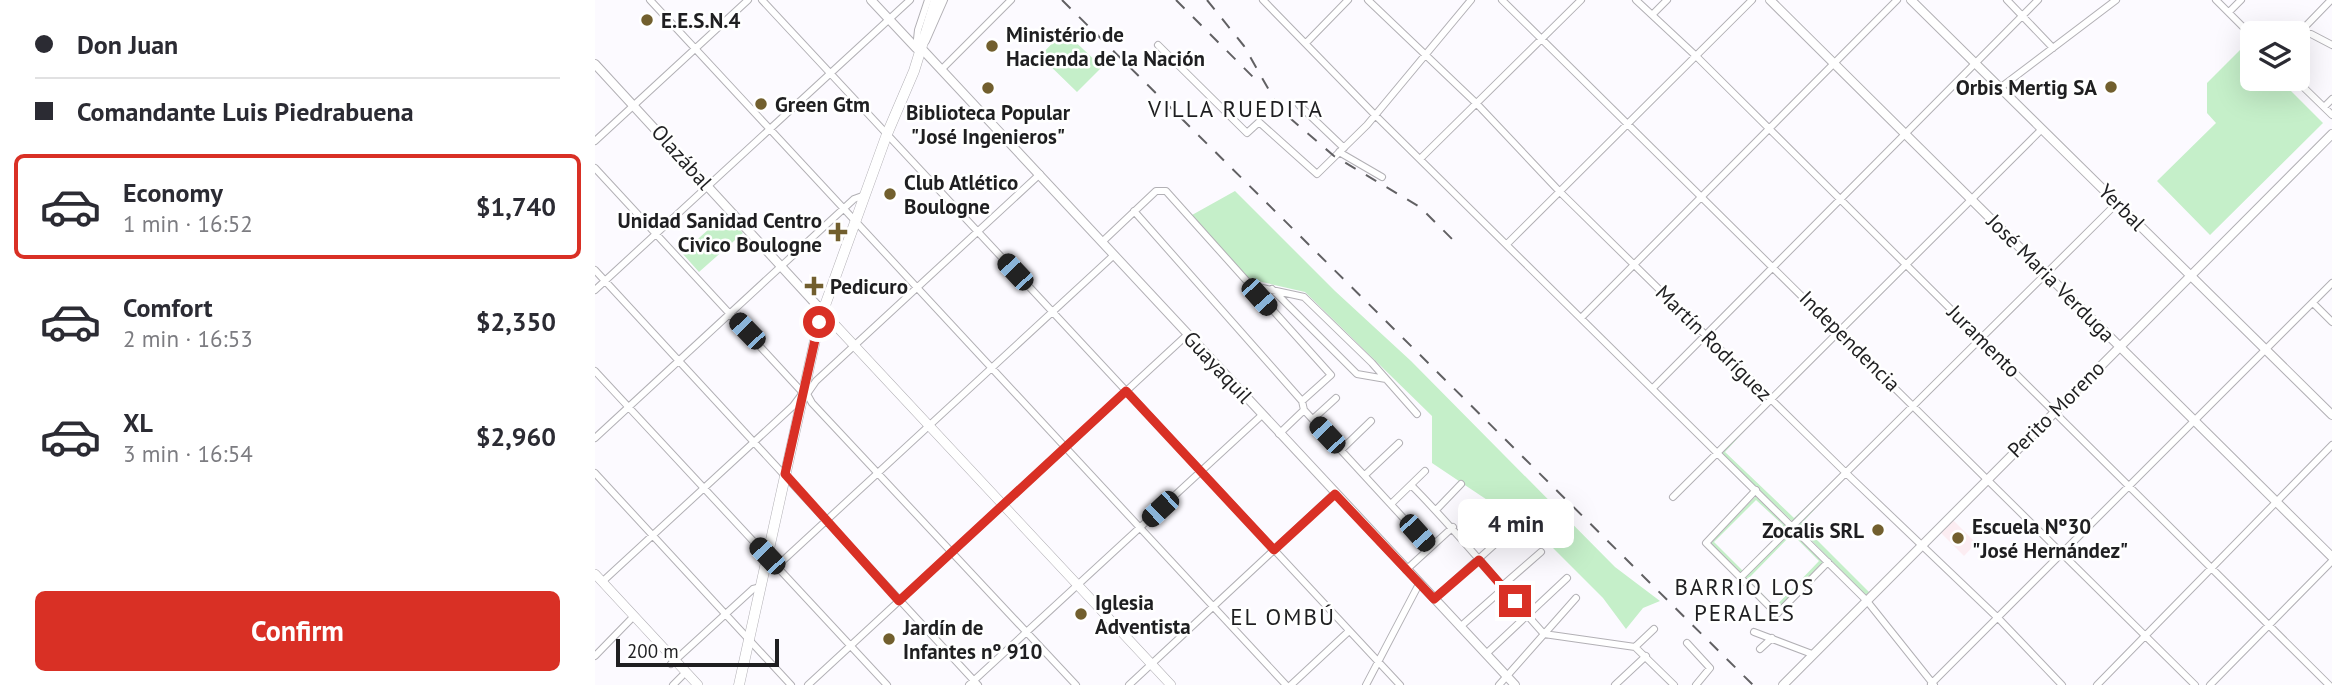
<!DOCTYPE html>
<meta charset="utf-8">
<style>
body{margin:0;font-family:"PT Sans",sans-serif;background:#f2f2f3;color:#2b2b33;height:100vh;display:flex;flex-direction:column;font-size:26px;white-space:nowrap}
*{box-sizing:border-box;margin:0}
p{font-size:23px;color:#7c7c81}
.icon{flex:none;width:38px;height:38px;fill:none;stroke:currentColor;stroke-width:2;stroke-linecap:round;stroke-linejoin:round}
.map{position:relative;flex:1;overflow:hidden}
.side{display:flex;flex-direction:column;background:#fff;width:595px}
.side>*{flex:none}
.top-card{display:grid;align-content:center;height:154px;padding:0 35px;background:#fff}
.controls{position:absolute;left:1645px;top:21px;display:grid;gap:14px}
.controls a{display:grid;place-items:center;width:70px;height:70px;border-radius:10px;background:#fff;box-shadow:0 7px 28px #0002;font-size:35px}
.scale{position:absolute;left:21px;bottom:18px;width:163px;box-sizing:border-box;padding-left:7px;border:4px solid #1f1f21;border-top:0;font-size:19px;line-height:24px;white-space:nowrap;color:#1f1f21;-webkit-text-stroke:5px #fff;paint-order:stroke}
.end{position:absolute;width:32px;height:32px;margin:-16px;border:9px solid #d93025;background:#fff;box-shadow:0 0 0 4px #fff}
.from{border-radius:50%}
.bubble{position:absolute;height:49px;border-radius:10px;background:#fff;box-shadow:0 7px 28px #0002;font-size:23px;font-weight:700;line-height:49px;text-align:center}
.car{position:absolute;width:21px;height:42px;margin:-21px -10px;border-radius:9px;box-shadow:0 0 5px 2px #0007;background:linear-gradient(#222 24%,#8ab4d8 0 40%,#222 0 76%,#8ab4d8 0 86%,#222 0)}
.top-card b{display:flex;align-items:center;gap:24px;height:66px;font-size:26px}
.top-card b+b{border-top:2px solid #e1e1e2}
.top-card i{width:18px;height:18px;background:#2b2b33}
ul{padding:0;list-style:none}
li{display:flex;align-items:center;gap:21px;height:105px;margin:0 14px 10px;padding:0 21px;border:4px solid transparent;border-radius:10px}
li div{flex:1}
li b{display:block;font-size:26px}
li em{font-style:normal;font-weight:700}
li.current{border-color:#d93025}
li>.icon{width:63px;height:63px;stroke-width:1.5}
.cta{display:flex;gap:14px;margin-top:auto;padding:14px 35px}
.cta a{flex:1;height:80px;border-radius:10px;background:#d93025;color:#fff;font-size:28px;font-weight:700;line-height:80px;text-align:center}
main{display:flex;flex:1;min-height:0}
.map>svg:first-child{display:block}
.education{fill:#fcedf2}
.green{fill:#c5efc9;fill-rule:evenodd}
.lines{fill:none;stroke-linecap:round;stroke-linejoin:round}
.minor-casing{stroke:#b2b0b5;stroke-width:8}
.tertiary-casing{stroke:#b2b0b5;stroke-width:10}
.secondary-casing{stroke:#b2b0b5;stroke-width:10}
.primary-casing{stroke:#b2b0b5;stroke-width:11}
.minor{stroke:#fff;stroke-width:6}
.tertiary{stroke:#fff;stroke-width:8}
.secondary{stroke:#fff;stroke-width:9}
.primary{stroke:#fff;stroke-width:10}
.rail{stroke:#616063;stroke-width:2;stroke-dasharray:12 12;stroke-linecap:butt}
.route{stroke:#d93025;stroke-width:9}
.poi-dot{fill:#725f2e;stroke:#fff;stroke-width:2.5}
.labels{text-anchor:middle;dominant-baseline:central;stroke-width:5;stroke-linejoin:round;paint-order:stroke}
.poi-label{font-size:21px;font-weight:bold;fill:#1f1f21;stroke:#fff;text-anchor:start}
.street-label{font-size:21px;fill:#1f1f21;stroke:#fff}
.neighbourhood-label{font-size:23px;letter-spacing:2px;fill:#1f1f21;stroke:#fff}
</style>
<main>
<section class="side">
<div class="top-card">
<b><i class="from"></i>Don Juan</b>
<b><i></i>Comandante Luis Piedrabuena</b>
</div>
<ul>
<li class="current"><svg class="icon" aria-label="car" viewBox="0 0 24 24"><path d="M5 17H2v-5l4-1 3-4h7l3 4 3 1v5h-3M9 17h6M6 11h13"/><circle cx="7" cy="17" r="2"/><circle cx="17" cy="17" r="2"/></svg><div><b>Economy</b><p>1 min · 16:52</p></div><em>$1,740</em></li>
<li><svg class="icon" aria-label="car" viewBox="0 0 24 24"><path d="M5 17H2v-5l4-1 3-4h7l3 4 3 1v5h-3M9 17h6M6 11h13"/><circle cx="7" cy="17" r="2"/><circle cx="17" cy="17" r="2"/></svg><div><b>Comfort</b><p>2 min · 16:53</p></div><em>$2,350</em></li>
<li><svg class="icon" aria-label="car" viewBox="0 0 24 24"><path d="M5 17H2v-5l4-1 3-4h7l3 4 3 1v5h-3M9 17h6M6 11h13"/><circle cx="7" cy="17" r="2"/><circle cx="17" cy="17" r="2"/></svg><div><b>XL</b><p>3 min · 16:54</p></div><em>$2,960</em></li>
</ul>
<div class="cta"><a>Confirm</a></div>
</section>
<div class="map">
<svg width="1737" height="685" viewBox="0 0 1737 685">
<rect width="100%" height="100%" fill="#fcfaff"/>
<path class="education" d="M1357,519L1381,543L1369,556L1345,532Z"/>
<path class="green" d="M469,31L507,67L482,92L445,56Z
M1650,45L1657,52V79H1684L1728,123L1615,235L1562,181L1621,123L1612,113V83Z
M640,191L740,291L816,361L1020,567L1065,601L1048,608L1031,629L1008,598L946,536L837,463V416L710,292L654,279L597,215Z
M131,214L148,233L104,272L87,253Z
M1176,402L1130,452L1199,518L1246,474L1198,522L1125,452Z
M1250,477L1206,524L1274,592L1271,595L1201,525Z
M1162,495L1194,526L1146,574L1114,543ZM1161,500L1188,525L1181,532L1184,535L1148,571L1119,542Z
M1198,530L1229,561L1181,610L1149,578ZM1197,534L1224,561L1180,607L1153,579Z"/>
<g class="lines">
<g class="minor-casing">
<path id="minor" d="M55,0L691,685
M167,0L805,685
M668,0L779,114L1272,601L1339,685
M773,0L882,104L965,192L1251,473L1405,620L1467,685
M907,0L1600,685
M1041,0L1101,56L1734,685
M1412,0L1458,48
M1621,0L1657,36
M1634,12L1646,0
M1057,15L1072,0
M1704,33L1716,34L1737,45
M1703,34L1736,0
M331,41L349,0
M711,43L753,0
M563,45L652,133L664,122L722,174L772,125L876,0
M321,48L323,30L333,0
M346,70L416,0
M1700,79L1737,115
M1405,88L1521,0
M704,105L749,148
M1729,107L1737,99
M0,141L153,0
M744,152L787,177
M826,158L986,0
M0,168L208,393
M539,211L707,401L709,410L835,547
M507,242L561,191H571L736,375L707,401
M913,243L1157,0
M0,270L383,685
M654,285L709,297L777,363L822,414
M677,289L762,374L791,379
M0,290L315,0
M1718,303L1737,322
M987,317L1302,0
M0,371L292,685
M1059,387L1443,0
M212,394L217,403L481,685
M212,394L221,381L445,174
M718,419L741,398
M684,434L709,410
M0,438L259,199L270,195
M746,450L776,421
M0,473L196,685
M770,475L804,443
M816,485C863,532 904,584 949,634L1040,647L1079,685
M1161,490L1111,543L1182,614L1233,562
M1078,497L1447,129
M796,504L830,471
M841,510L866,484
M866,535L899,506
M182,566L519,255
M811,570L858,527
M1146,577L1523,202
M7,582L198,406L207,394
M907,586L946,552
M839,599L919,527
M865,627L909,588
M1159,632L1217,654
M1092,643L1115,668L1101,685
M1040,647L1059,629
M1165,649L1177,638
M891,654L972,578
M0,656L39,616
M76,664L158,589L166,587
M1336,684L1737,283
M78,685L87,676
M213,685L593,334
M374,685L667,415
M534,685L739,494
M696,685L754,631
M771,685L824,584
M904,685L981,598
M1020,685L1051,656
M1502,685L1737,445
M1615,685L1737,561"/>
</g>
<g class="tertiary-casing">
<path id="tertiary" d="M276,0L321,48
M1175,0L1737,557
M1316,0L1737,415
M327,49L920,685
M0,64L229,313
M1188,685L1737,134"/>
</g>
<g class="secondary-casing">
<path id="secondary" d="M229,313L576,685
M0,574L103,685"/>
</g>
<g class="primary-casing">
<path id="primary" d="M144,685L224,322L292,134L319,71L341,0"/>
</g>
<use href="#minor" class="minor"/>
<use href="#tertiary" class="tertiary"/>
<use href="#secondary" class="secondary"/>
<use href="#primary" class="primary"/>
<path class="rail" d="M467,0L1158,685
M581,0L660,79
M612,0L649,46L679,99L696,119L739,156L825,207L859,241"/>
</g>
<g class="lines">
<path class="route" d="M224,322L190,474L304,601L531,391L679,550L740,494L839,599L884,560L920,601"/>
</g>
<g class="poi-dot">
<circle cx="52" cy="20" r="7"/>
<circle cx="397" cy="46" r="7"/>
<circle cx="1516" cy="87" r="7"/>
<circle cx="393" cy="88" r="7"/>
<circle cx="166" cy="104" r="7"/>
<circle cx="295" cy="194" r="7"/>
<path d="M239.5 221.5h7v7h7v7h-7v7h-7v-7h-7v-7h7z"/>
<path d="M215.5 275.5h7v7h7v7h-7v7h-7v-7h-7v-7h7z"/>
<circle cx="1283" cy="530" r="7"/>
<circle cx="1363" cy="538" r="7"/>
<circle cx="486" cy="614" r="7"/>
<circle cx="294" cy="639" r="7"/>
</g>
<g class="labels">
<g class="poi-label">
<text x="66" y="20">E.E.S.N.4</text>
<text x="411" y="34">Ministério de<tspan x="411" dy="24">Hacienda de la Nación</tspan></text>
<text x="1502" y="87" text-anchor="end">Orbis Mertig SA</text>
<text x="180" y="104">Green Gtm</text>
<text x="393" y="112" text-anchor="middle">Biblioteca Popular<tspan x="393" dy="24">"José Ingenieros"</tspan></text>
<text x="309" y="182">Club Atlético<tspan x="309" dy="24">Boulogne</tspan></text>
<text x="227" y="220" text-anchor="end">Unidad Sanidad Centro<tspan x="227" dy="24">Civico Boulogne</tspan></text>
<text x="235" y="286">Pedicuro</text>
<text x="1377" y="526">Escuela Nº30<tspan x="1377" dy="24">"José Hernández"</tspan></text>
<text x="1269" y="530" text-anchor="end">Zocalis SRL</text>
<text x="500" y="602">Iglesia<tspan x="500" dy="24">Adventista</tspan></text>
<text x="308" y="627">Jardín de<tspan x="308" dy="24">Infantes nº 910</tspan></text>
</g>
<g class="street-label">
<text transform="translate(87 157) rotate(48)">Olazábal</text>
<text transform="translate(1527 207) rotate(45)">Yerbal</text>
<text transform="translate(1456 278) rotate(45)">José Maria Verduga</text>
<text transform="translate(1255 341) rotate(45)">Independencia</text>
<text transform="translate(1389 341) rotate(45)">Juramento</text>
<text transform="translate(1119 343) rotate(45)">Martín Rodríguez</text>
<text transform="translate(623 367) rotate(47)">Guayaquil</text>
<text transform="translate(1461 409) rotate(-45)">Perito Moreno</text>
</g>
<g class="neighbourhood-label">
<text x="641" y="108">VILLA RUEDITA</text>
<text x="1150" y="586">BARRIO LOS<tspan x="1150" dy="26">PERALES</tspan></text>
<text x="688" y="616">EL OMBÚ</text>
</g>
</g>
</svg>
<div class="controls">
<a><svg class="icon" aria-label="layers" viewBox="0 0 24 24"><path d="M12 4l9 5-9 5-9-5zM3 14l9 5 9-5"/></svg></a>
</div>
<div class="scale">200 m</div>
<i class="end from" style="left:224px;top:322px"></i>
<i class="end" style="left:920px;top:601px"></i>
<div class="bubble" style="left:863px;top:499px;width:116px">4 min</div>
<i class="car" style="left:420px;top:272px;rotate:317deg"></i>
<i class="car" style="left:664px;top:297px;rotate:138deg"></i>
<i class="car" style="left:152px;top:331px;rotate:316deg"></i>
<i class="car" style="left:732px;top:435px;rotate:317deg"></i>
<i class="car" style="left:565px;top:509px;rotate:227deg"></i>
<i class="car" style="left:822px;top:533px;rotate:138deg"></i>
<i class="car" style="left:172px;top:556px;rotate:317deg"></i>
</div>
</main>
